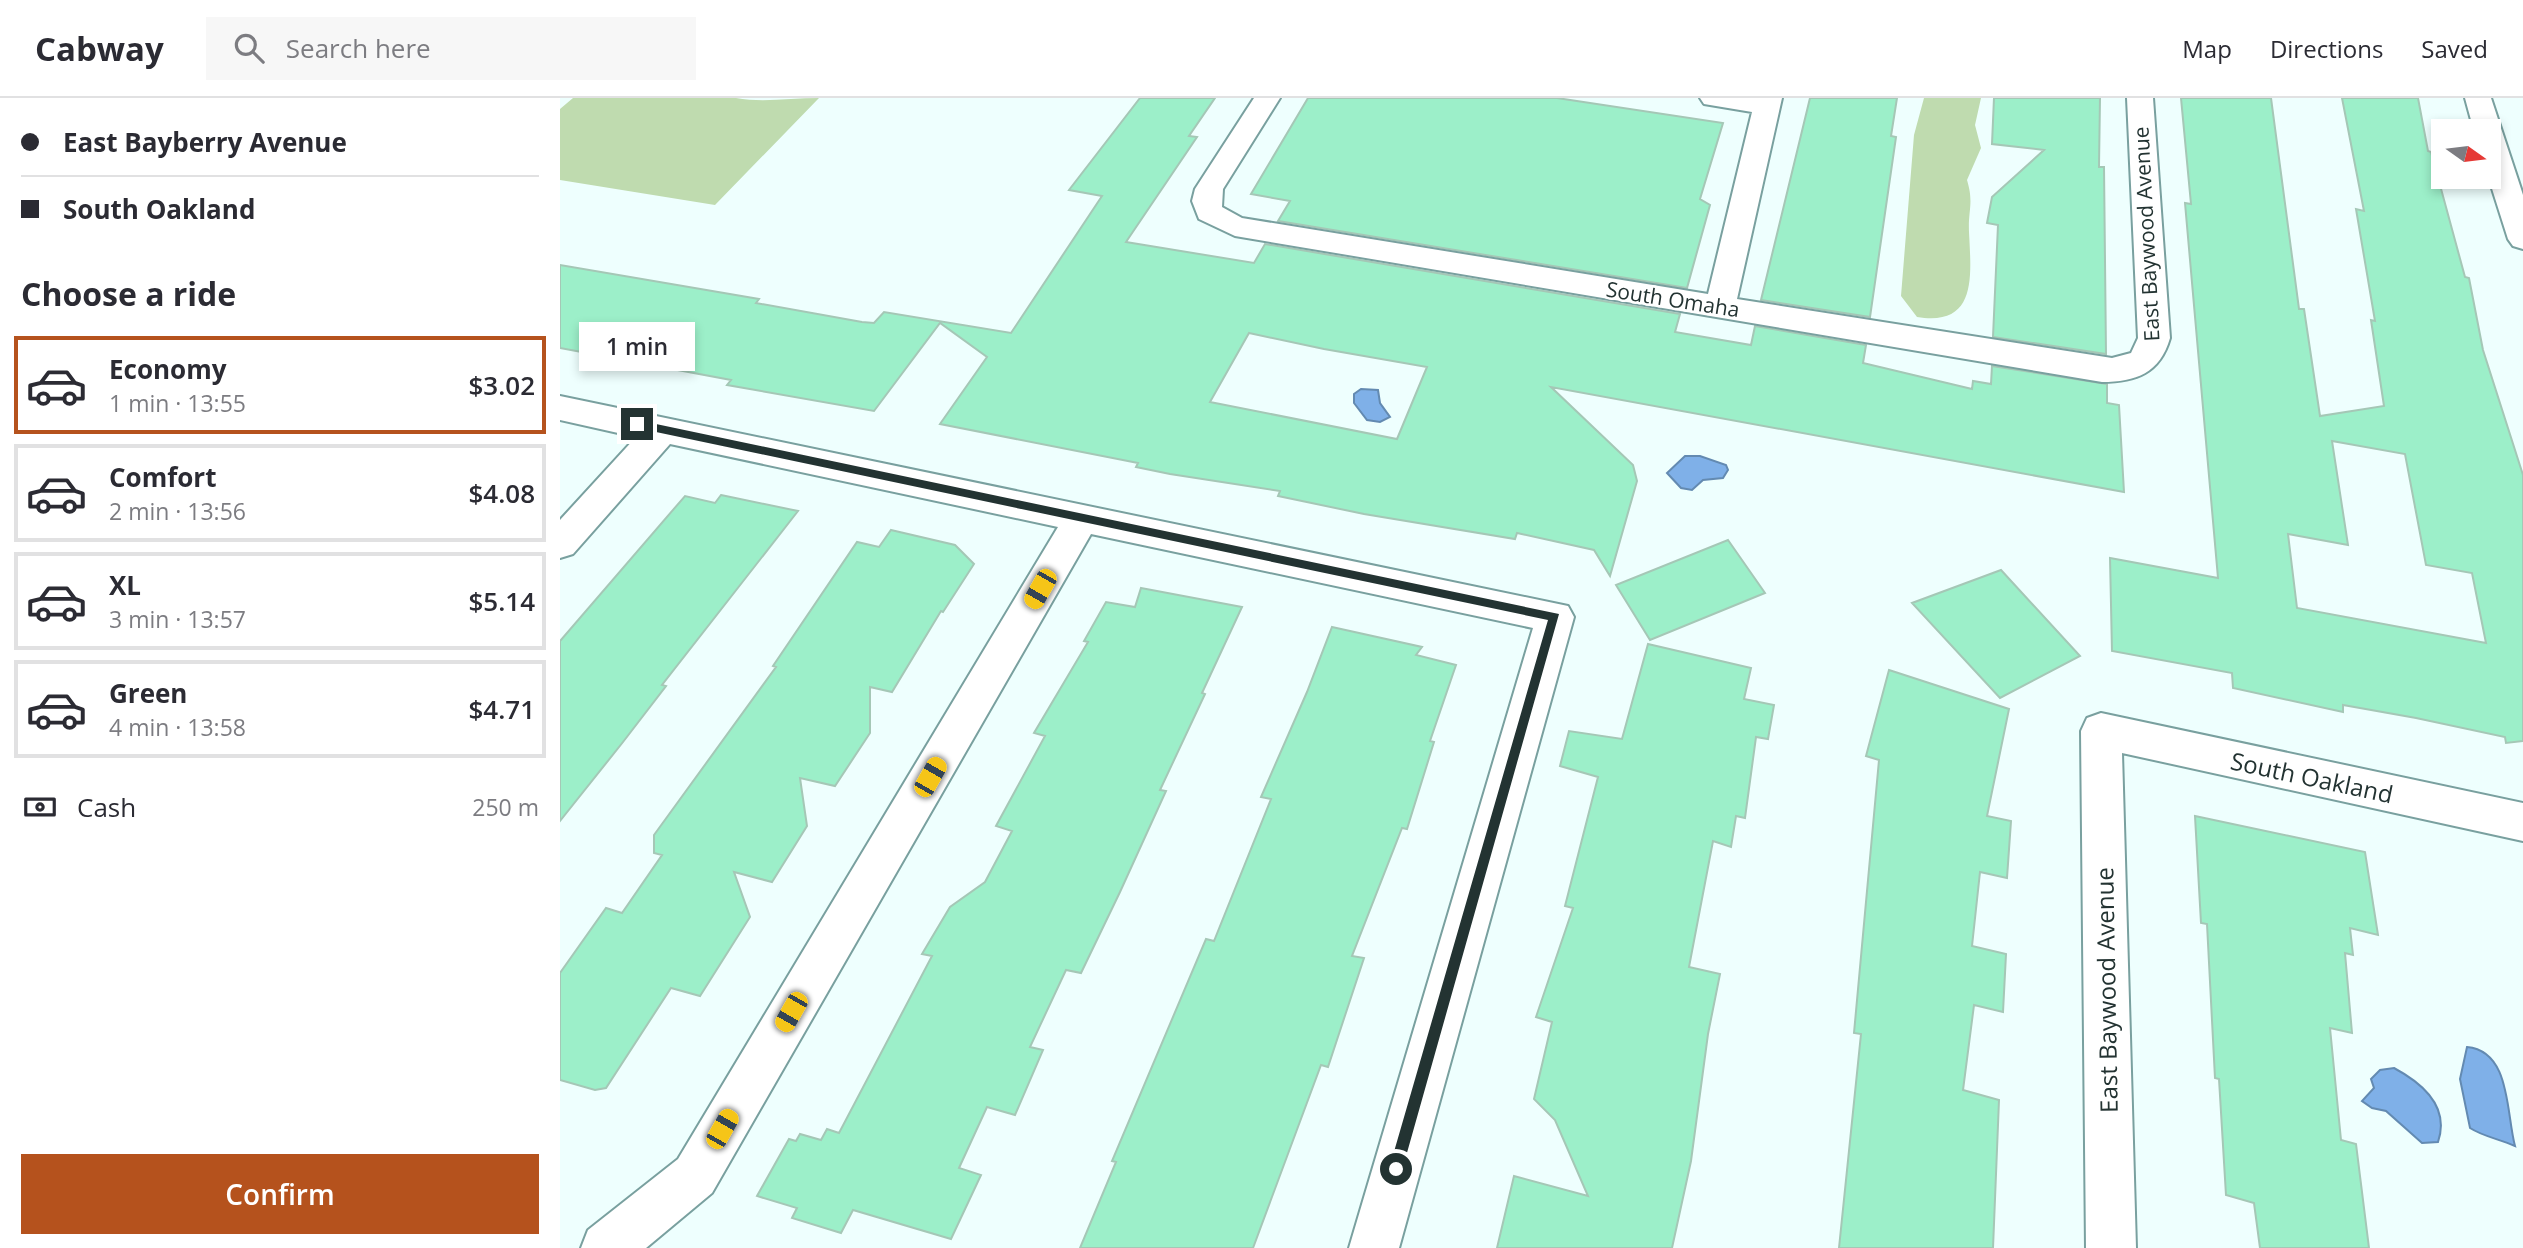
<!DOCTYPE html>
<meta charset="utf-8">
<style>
body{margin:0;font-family:"Open Sans",sans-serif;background:#f7f7f7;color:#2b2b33;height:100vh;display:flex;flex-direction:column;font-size:26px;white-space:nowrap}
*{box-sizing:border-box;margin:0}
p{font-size:23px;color:#7c7c81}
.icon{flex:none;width:38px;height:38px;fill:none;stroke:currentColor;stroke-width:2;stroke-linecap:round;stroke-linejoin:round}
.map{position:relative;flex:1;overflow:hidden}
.drawer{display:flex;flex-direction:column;background:#fff;width:560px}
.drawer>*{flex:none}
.top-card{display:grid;align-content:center;height:154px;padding:0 21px;background:#fff}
.needle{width:46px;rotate:104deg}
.controls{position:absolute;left:1871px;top:21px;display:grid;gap:14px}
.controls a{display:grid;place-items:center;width:70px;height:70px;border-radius:0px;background:#fff;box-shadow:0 4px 10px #0003;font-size:35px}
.end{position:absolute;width:32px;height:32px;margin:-16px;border:9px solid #233332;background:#fff;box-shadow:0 0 0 4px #fff}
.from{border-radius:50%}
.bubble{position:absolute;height:49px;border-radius:0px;background:#fff;box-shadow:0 4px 10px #0003;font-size:23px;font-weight:600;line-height:49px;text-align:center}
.car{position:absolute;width:21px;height:42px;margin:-21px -10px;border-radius:9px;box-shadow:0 0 5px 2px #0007;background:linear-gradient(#f5c518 24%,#345 0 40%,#f5c518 0 76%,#345 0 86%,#f5c518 0)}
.top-card b{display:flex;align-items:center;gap:24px;height:66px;font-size:26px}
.top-card b+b{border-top:2px solid #e1e1e2}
.top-card i{width:18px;height:18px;background:#2b2b33}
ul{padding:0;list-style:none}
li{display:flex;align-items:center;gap:21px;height:98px;margin:0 14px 10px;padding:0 7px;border:4px solid #e1e1e2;border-radius:0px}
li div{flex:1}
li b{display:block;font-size:26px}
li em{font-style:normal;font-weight:600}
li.current{border-color:#b5521d}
li>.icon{width:63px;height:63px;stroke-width:1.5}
h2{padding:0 21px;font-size:32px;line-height:84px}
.pay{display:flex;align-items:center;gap:18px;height:77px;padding:0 21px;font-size:26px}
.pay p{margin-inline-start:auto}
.button{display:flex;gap:14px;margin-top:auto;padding:14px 21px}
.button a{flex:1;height:80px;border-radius:0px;background:#b5521d;color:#fff;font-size:28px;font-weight:600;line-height:80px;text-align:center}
header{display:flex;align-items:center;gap:42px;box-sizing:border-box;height:98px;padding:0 35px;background:#fff;border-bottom:2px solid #e1e1e2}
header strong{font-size:33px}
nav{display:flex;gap:38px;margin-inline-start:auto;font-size:24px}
.search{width:490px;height:63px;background:#f7f7f7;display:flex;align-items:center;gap:18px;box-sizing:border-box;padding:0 24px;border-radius:0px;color:#7c7c81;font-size:26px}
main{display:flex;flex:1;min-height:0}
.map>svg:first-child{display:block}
.green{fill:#bfdbaf}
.water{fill:#7fb0e8;stroke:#638ab1;stroke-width:2}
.building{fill:#9cefc9;stroke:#a5c7b6;stroke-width:2;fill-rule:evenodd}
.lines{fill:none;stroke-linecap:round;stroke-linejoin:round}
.minor-casing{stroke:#79a09f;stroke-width:4}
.minor{fill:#fff;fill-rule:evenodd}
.route{fill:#233332}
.labels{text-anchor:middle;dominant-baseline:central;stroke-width:5;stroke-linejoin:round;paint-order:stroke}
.far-street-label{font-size:21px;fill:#233332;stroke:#fff}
.street-label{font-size:24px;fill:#233332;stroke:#fff}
</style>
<header>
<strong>Cabway</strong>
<div class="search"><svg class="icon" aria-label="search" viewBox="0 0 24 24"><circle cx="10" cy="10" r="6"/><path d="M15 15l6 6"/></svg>Search here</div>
<nav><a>Map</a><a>Directions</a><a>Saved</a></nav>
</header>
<main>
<section class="drawer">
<div class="top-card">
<b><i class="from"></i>East Bayberry Avenue</b>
<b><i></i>South Oakland</b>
</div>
<h2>Choose a ride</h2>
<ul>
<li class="current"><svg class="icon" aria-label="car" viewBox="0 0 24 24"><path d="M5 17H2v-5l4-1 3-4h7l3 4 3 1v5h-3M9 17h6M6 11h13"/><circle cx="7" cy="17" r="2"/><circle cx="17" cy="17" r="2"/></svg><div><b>Economy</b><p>1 min · 13:55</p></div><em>$3.02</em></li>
<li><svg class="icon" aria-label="car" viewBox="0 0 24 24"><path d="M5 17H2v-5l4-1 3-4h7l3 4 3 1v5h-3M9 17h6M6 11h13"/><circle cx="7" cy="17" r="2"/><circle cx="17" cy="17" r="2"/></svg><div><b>Comfort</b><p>2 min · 13:56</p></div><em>$4.08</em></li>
<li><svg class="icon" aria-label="car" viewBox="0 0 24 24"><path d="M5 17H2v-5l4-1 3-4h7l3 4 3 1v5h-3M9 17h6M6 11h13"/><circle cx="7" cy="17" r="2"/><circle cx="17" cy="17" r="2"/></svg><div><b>XL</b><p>3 min · 13:57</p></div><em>$5.14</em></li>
<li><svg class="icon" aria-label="car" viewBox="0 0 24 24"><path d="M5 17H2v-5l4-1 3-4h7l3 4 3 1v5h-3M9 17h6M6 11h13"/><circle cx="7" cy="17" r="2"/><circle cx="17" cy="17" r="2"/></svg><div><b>Green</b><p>4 min · 13:58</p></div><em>$4.71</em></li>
</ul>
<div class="pay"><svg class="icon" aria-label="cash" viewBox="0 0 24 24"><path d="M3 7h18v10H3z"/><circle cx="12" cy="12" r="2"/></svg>Cash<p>250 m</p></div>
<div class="button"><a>Confirm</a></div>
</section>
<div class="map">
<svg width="1963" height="1150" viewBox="0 0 1963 1150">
<rect width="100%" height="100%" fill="#eefffe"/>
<path class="green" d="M13,0H176C202,5 231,0 259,0L155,107L0,82V11Z
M1364,0H1421L1415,27L1421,50L1407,82C1414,105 1408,112 1409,134C1411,177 1418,229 1357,219L1341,198L1354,37Z"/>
<path class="water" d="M801,291L818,292L820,305L830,319L820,324L807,322L794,305V296Z
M1125,358H1140L1166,367L1168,372L1163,380L1143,382L1132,392L1121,390L1107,375Z
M1907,949C1951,953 1946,1015 1955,1048C1940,1041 1924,1039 1910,1030L1900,981Z
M1834,970C1862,985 1890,1009 1878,1044L1862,1045L1826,1013L1812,1010L1802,1003L1814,990L1811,981L1820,972Z"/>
<path class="building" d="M580,0H655L629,38L637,39L566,144L694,165L705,146L1120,216L1115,234L1191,247L1195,228L1306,247L1303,265L1412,291L1413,283L1431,286L1432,268L1547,286V305L1559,307L1564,394L991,289L1073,367L1077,383L1050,478L1034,452L957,435L955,441L804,416L718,398L720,393L610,376L576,369L578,365L380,326L427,259L380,225L314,313L167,287L171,282L0,250V167L199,201L196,205L302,224L314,225L324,214L451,235L542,98L509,92ZM689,235L764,251L867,269L837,341L650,304Z
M748,0H997L1163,25L1140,101L1150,107L1127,190L718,123L730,103L691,96Z
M1250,0H1337L1331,38L1336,39L1310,219L1201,202Z
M1434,0H1540L1539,69H1544L1546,256L1433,239L1438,127L1427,125L1432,99L1484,52L1432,46Z
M1621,0H1711L1739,211H1744L1760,318L1824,308L1811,222L1815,223L1796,111L1804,113L1782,0H1858L1868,53L1871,54L1905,179L1909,180L1923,252L1963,377V643L1946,645L1945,639L1856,620L1783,607V614L1673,590L1672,575L1552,553L1550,460L1658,480L1625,105L1631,106ZM1772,343L1845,356L1866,467L1912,475L1926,545L1737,510L1728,436L1788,447Z
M161,397L238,413L102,587L106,588L63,644L0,723V543L125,398L155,405Z
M331,432L395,447L414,466L383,514L381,513L332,594L310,589V635L275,688L240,680L247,728L212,784L174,774L190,819L140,898L111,890L46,990L35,992L0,982V875L46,810L62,815L102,757L94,755V737L216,569L213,568L297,444L319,449Z
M1168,442L1205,495L1090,542L1056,487Z
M1441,472L1520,558L1440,600L1352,505Z
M581,490L682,509L642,595L645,596L600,692L606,693L560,794L521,875L506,872L470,949L483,952L455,1017L427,1009L399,1070L421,1077L391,1141L293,1112L281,1135L232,1120L237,1110L197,1098L229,1041L236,1043L240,1036L261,1042L267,1031L279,1035L372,858L362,856L390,809L425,784L452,733L436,728L485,638L474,635L528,544L524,543L546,504L575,509Z
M772,529L862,549L856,557L896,567L870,643L874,644L847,731L842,730L792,858L804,860L768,969L761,967L693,1150H520L556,1064L552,1063L646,841L654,843L711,701L701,699L747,594Z
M1088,546L1191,570L1184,601L1214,607L1208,641L1196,639L1185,720L1176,718L1171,749L1153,743L1129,869L1160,876L1148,936L1131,1063L1112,1150H937L954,1078L1028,1098L995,1022L974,1001L992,924L976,919L1013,810L1005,808L1038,679L1000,668L1009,633L1062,641Z
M1329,572L1449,611L1427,718L1451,723L1447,780L1420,774L1412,848L1446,856L1443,914L1414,907L1403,992L1439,1002L1433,1150H1279L1301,936L1294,935L1319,662L1306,658Z
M1635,718L1805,754L1818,837L1790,830L1793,857L1785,855L1792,935L1770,930L1781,1042L1796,1046L1809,1150H1700L1694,1105L1666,1097L1659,981L1655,980L1647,826L1641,825Z"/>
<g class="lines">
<g class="minor-casing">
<path id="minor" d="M694,0H720L663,91L662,109L682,120L1148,196L1192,14L1144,6L1140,0H1222L1177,201L1552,260L1571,255L1578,240L1567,0H1593L1610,240C1600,275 1576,284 1542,284L675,138L639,121L632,103L635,91Z
M1905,0H1931L1963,97V151L1953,148L1948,141L1928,78V33H1914Z
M0,298L1008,508L1014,519L839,1150H789L973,530L531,436L152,1095L86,1150H21L28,1132L118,1061L498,429L110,346L13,456L0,460V422L76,339L0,322Z
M1541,615L1963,705V743L1562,655L1576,1150H1526L1521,633L1527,620Z"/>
</g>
<use href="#minor" class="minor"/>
</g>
<path class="route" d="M77,322L999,516L841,1076L836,1078L829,1071L988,522L77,330L72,326Z"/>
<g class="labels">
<g class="far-street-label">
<text transform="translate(1586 136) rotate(-93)">East Baywood Avenue</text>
<text transform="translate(1113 201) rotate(9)">South Omaha</text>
</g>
<g class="street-label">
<text transform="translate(1752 679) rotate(12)">South Oakland</text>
<text transform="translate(1546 892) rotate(-91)">East Baywood Avenue</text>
</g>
</g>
</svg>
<div class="controls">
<a><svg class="needle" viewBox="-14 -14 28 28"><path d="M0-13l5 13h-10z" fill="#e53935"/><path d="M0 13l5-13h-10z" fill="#7c7c81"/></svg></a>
</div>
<i class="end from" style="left:836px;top:1071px"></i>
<i class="end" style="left:77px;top:326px"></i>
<div class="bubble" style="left:19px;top:224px;width:116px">1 min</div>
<i class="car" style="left:480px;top:491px;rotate:210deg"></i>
<i class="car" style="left:370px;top:679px;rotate:30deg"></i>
<i class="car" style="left:231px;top:914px;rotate:210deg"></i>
<i class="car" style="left:162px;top:1031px;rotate:30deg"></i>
</div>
</main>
